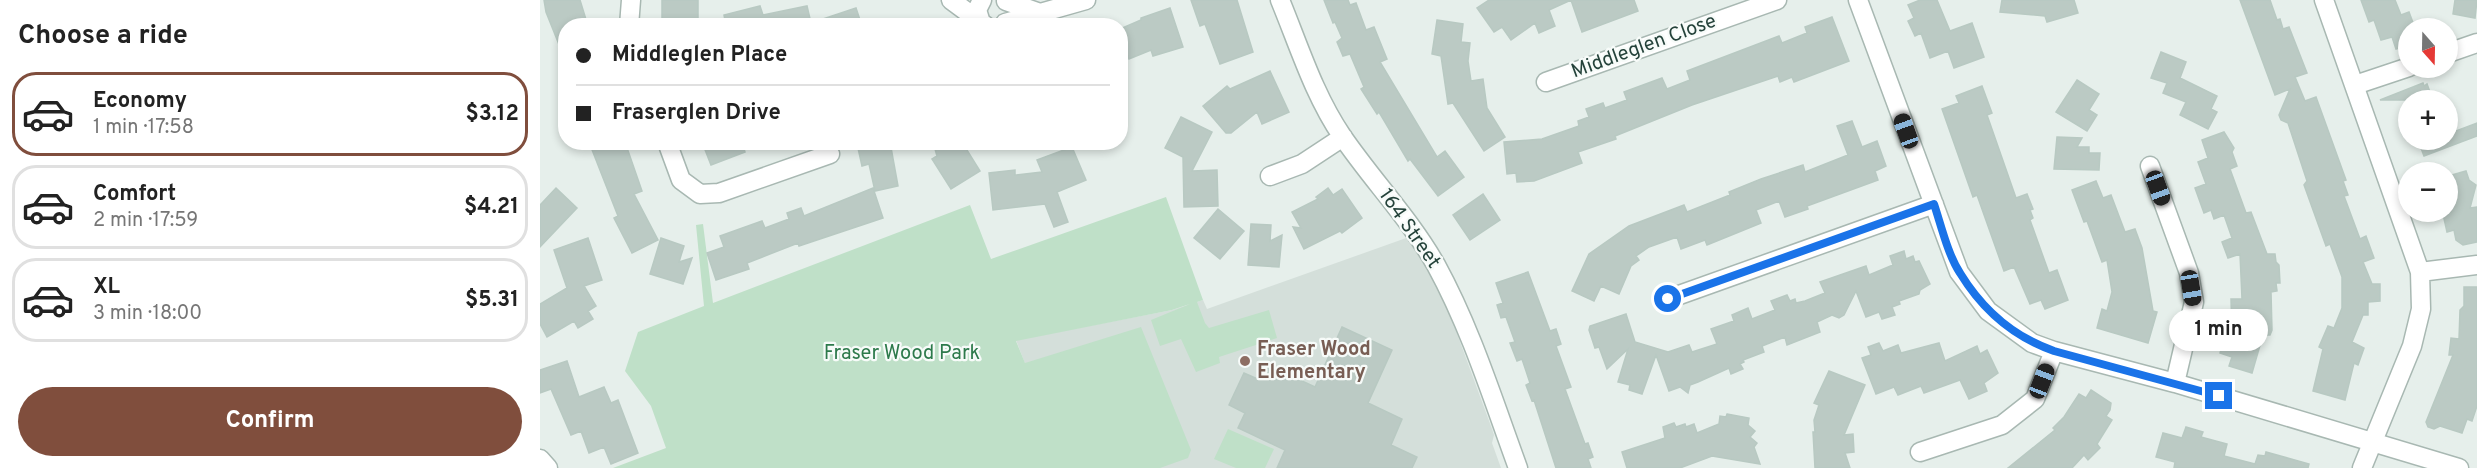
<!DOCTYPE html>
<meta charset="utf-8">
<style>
body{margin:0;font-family:Overpass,sans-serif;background:#f6f6f6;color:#222;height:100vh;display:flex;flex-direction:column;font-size:22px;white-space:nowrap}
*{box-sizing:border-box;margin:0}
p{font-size:20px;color:#767676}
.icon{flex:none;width:33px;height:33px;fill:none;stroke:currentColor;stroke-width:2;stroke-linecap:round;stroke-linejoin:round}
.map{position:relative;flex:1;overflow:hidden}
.sheet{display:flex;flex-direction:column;background:#fff;width:540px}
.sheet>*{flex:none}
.guide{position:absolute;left:18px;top:18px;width:570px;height:132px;border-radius:24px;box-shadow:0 3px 9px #0003;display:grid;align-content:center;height:132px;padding:0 18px;background:#fff}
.needle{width:39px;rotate:160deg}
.controls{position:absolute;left:1858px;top:18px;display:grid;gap:12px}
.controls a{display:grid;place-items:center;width:60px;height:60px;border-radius:50%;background:#fff;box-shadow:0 3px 9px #0003;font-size:30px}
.end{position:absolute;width:27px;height:27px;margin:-14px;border:8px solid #1a73e8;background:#fff;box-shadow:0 0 0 3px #fff}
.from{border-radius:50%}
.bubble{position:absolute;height:42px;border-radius:21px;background:#fff;box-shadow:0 3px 9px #0003;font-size:20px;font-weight:700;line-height:42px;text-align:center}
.car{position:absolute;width:18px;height:36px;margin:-18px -9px;border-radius:8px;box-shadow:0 0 4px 2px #0007;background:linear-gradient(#222 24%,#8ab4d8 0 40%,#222 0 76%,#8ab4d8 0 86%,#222 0)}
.guide b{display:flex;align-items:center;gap:21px;height:57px;font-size:22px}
.guide b+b{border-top:2px solid #e0e0e0}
.guide i{width:15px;height:15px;background:#222}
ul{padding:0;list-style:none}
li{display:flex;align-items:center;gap:18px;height:84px;margin:0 12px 9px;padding:0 6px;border:3px solid #e0e0e0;border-radius:24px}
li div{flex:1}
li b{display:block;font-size:22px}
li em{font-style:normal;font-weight:700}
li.current{border-color:#804e3d}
li>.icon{width:54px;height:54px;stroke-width:1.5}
h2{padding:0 18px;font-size:27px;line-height:72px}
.primary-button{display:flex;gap:12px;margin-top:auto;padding:12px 18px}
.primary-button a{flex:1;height:69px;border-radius:36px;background:#804e3d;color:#fff;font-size:24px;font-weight:700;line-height:69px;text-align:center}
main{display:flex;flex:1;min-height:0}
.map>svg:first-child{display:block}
.built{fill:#d4dfda}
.green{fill:#bfe0c8}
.building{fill:#bbcac4;stroke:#b8c9c2;stroke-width:1.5}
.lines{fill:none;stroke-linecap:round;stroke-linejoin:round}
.minor-casing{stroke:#a8b8b2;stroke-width:21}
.minor{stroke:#fff;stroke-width:18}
.route{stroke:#1a73e8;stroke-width:8}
.education-dot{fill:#8d6e63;stroke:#f7fbf9;stroke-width:2}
.labels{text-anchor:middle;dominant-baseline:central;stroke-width:4.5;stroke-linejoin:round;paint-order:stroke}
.street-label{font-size:20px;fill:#24423a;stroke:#f7fbf9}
.education-label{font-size:20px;font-weight:bold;fill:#785e54;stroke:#f7fbf9;text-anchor:start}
.park-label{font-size:20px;fill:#2d7a4b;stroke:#f7fbf9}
</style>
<main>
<section class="sheet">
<h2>Choose a ride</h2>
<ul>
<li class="current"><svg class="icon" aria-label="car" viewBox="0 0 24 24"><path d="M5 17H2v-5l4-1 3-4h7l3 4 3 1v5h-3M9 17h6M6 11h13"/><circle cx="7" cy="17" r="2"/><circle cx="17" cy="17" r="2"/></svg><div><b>Economy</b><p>1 min · 17:58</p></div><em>$3.12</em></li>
<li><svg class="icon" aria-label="car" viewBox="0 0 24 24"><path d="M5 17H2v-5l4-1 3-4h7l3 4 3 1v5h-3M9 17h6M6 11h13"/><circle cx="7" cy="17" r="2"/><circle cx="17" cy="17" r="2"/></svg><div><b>Comfort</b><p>2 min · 17:59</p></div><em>$4.21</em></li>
<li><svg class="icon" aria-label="car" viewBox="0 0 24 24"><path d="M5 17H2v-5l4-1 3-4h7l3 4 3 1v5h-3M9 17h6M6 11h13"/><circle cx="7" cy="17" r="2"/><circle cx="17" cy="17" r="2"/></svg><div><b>XL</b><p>3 min · 18:00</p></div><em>$5.31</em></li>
</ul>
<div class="primary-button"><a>Confirm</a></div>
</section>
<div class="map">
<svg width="1937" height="468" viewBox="0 0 1937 468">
<rect width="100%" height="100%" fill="#e6efeb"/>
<path class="built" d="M869,237L885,263L908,309L952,429L954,435L952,443L961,468H525L476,340L632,310L663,300L667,309Z"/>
<path class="green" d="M626,197L663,300L657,302L665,323L669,328L729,310L737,338L679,357L680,363L656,372L641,339L620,346L611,320L650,304L632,310L476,341L485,363L601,327L651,450L648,458L620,468H73L126,448L111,406L85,371L98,332L164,306L156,225L163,224L173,303L430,205L451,259Z
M688,429L734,449L725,468H696L674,459Z"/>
<path class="building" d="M4,0H40L48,26H26V62L6,12Z
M122,0H158V23L122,24Z
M651,0H697L713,52L680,64L665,24L660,26Z
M784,0H808L810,5L816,3L826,30L834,27L847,59L840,62L897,157L905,151L924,177L898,196L870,159L868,161L839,112L837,114L821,89L824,87L810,54L803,56L797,42L802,38L795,22L793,23Z
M949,0H1094L1098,11L1042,32L1031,0L1009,10L1015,26L999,33L995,23L971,40L962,27L954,32L937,8Z
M1380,0H1397L1410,31L1432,23L1444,57L1414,68L1408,51L1390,58L1381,33L1375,36L1368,21L1374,18L1368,5Z
M1462,0H1534L1538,13L1507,22L1505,16L1460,12Z
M1700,0H1730L1737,20L1740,19L1743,29L1749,27L1767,73L1755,77L1765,101L1776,97L1806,180L1803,181L1808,195L1804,196L1820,239L1826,236L1834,258L1823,262L1832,284H1840V301L1828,302V315H1823L1812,342L1824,348L1818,365L1814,363L1805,400L1773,391L1783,349L1779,347L1788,326L1794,328L1802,308V277L1790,244L1786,246L1764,185L1767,181L1748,123L1741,120L1739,115L1750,89L1735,95Z
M1821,0H1855L1861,15L1869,12L1875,28H1869V45L1856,49L1852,37L1841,40L1834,20L1829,22Z
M1915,0H1937L1935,18L1913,14Z
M220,6L223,15L267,6L271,23L316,8L322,26H186L184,15Z
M630,8L643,47L613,56L611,50L589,59L588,56L580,59V29L601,20V18Z
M1292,17L1309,61L1254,82L1252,77L1240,82L1238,76L1152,105L1075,136L1076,139L1038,152L1042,163L994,181L977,182L976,173L967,174L964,142L1002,139L1039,126L1038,121L1049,117L1046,109L1063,103L1065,108L1087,100L1084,92L1122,78L1127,89L1150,80L1147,71L1239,36L1242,43L1267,33L1265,27Z
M897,20L923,24L921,42L930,43L928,61L931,81L943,79L947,108L965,137L944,151L913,103L908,104L901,56L892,54Z
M1621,52L1646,62L1640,78L1677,96L1671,109L1677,112L1668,129L1640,115L1646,102L1623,93L1627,83L1611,78Z
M730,71L749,112L722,124L717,112L691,133H686L663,106L687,86L690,89Z
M1537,80L1559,94L1549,110L1557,115L1547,131L1516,112Z
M1883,83L1884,86L1887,84L1893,100H1840Z
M1442,86L1452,113L1447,115L1476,198L1487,194L1493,209L1490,210L1493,218L1490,220L1509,273L1517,270L1528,300L1505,309L1501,300L1490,304L1474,267L1464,271L1437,195L1433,197L1402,109L1419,103L1416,96Z
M641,117L672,132L652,171L677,170L678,206L644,207L643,157L625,148Z
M1312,121L1322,147L1337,141L1346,166L1335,171L1338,180L1267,206L1268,209L1245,217L1239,201L1216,210L1221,223L1167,245L1165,240L1141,249L1137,237L1109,247L1096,256L1099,260L1091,266L1079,294L1061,286L1054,301L1032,291L1049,254L1089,226L1144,205L1147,212L1190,195L1189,192L1221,179L1263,165L1265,172L1308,155L1297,126Z
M1937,123V136L1884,156L1878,140H1908V134Z
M1684,132L1694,148L1692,152L1697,166L1690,169L1706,213L1711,212L1727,254H1735L1736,262L1739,265L1740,283H1736L1737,291L1731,292L1732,330L1730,335H1723L1712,373L1689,366L1692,357L1680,353L1686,333L1692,335L1691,299H1702L1700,254L1688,258L1682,242L1692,238L1684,215L1674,219L1671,210L1664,213L1655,188L1666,184L1658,162L1668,158L1662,140Z
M1517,137L1542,138L1537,147H1549V153H1560L1559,170L1514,169Z
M49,142H85L102,191L94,194L118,240L92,253L74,218L78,216Z
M162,142H202L205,152L171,165Z
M350,142L358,186L335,191L329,164L322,166L318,148Z
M393,142H422L440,171L411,189L392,159L397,156Z
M532,147L546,180L517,192L528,222L514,227L505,204L453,210L449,173L475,170V175L502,172L497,160Z
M1926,171L1929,180L1936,185L1930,208L1937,207V242L1923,245L1916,240L1914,230L1907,232L1903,214L1911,212L1908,201V176Z
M1556,181L1563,198L1571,195L1585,232L1595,229L1602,248L1613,311L1617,312L1608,343L1557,328L1562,309L1567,311L1572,292L1567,260L1562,262L1547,221L1544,222L1532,190Z
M16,188L37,208L0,247V205Z
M333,188L343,218L259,246L258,243L207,263L209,269L176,280L167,253L184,247L180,236L222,221L225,228L249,219L247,213L261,208L264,216Z
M788,188L793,195L802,189L822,218L802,233L800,231L764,249L753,227L761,228L752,212L778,199L776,197Z
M943,194L960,220L930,240L913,215Z
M678,209L704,231L680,259L654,238Z
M711,224L731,225L730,241L742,235L739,267L708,265Z
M48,238L62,280L44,286L56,306L48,311L53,319L38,328L34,321L7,337L0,324V304L27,288L14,250Z
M121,238L144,246L139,262L152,258L143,284L110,274Z
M1364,251L1366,259L1373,256L1375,262L1379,261L1390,284L1380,290L1379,294L1359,301L1360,304L1352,307L1355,315L1342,319L1339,312L1326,317L1316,291L1304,315L1299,318L1292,315L1277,322L1280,332L1247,345L1245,337L1222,346L1224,352L1203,360L1204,362L1200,364L1203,369L1191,374L1189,368L1158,382L1150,385L1148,393L1140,387L1129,391L1116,355L1102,394L1089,390L1090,385L1078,382L1088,349L1067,369L1059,347L1055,348L1049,330L1050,326L1086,314L1095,342L1128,352L1149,345L1152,352L1177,344L1171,329L1194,321L1192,315L1208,308L1212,319L1235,310L1231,301L1247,295L1250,301L1255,299L1256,303L1265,301L1285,293L1280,282L1326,266L1329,275L1353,265L1350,256Z
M988,272L1007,323L1010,331L1016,329L1021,344L1016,346L1031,387L1025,389L1045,444L1048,443L1053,457L1048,459L1051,468H1016L994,400L992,401L986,385L990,383L982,359L977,361L970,343L975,342L966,317L961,318L957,305L963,303L956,283Z
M1924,287H1937V406L1932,421L1927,419L1922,433L1900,426L1894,429L1888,427L1886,422L1913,355H1909L1911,338L1919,339L1920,310L1924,306Z
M802,327L852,350L828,403L862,419L851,445L877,457L872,468H737L745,450L698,428L705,413L689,405L704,373L720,380L727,365L775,387Z
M1339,343L1343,351L1358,345L1361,353L1399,343L1405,361L1437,346L1440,354L1447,350L1458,373L1444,383L1447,391L1429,399L1420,380L1384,393L1381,386L1358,395L1354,387L1336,394L1322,358L1331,355L1328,347Z
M27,361L39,397L64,387L71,403L78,400L98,453L71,464L64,447L49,453L41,431L31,435L11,389L0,393V370Z
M1289,371L1325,385L1304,435L1313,434L1314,452L1305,453L1310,468H1275L1273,432H1275L1274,420L1279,405L1274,403Z
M1551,390L1571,403L1570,410L1566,416L1572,420L1557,444L1560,448L1548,460L1544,455L1532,468H1468L1515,430L1513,428L1524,417L1539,394L1546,398Z
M1187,414L1209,418L1208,425L1215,431L1210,437L1217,443L1214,447L1220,464L1172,456L1140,468H1087L1082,452L1125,438L1123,427L1134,423L1136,427L1145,424L1146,427L1154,424L1157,433L1179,424L1180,416L1186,417Z
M1646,427L1663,432L1661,437L1687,444L1684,456L1715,464L1718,455L1725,456L1726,452L1769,464L1768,468H1634L1635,462L1616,457L1623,433L1642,438Z"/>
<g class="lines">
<g class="minor-casing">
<path id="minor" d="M411,0L446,26
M740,0C759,46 774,95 802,136C832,180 870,219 896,265C931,329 953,400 978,468
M1318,0L1419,272L1448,311L1492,343L1514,351L1635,383L1919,468
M1784,0L1880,272L1881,309L1872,346L1822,468
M466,1L500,13
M465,23L546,0
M89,26L91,0
M442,26L437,10L442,0
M1908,53L1937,43
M1006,82L1237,0
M1815,85L1869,67
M127,142L141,180L160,194L179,193L290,154
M1610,166L1649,273L1654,302L1635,383
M730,176L762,164L803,137
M1880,272L1937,265
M1128,299L1394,204
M1380,452L1462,425L1495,399L1514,351
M0,459L8,468"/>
</g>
<use href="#minor" class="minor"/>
</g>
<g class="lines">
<path class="route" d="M1128,299L1394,204C1401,225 1408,255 1420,273C1442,309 1474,337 1514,351L1679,396"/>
</g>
<circle class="education-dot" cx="705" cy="361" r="6"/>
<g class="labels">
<g class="street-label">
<text transform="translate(1104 47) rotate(-20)">Middleglen Close</text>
<text transform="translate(869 229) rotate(55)">164 Street</text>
</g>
<g class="education-label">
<text x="717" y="350">Fraser Wood<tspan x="717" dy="23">Elementary</tspan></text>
</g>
<g class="park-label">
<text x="362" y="354">Fraser Wood Park</text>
</g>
</g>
</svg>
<div class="controls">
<a><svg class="needle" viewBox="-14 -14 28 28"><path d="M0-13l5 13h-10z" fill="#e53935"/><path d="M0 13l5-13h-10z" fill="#767676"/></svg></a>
<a>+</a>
<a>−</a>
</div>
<i class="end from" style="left:1128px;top:299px"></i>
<i class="end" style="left:1679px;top:396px"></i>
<div class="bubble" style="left:1629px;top:309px;width:99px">1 min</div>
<i class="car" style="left:1366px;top:131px;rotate:340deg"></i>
<i class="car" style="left:1618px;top:188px;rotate:160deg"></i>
<i class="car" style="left:1651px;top:288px;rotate:171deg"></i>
<i class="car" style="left:1502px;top:381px;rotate:21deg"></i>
<div class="guide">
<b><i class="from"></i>Middleglen Place</b>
<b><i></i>Fraserglen Drive</b>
</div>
</div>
</main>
